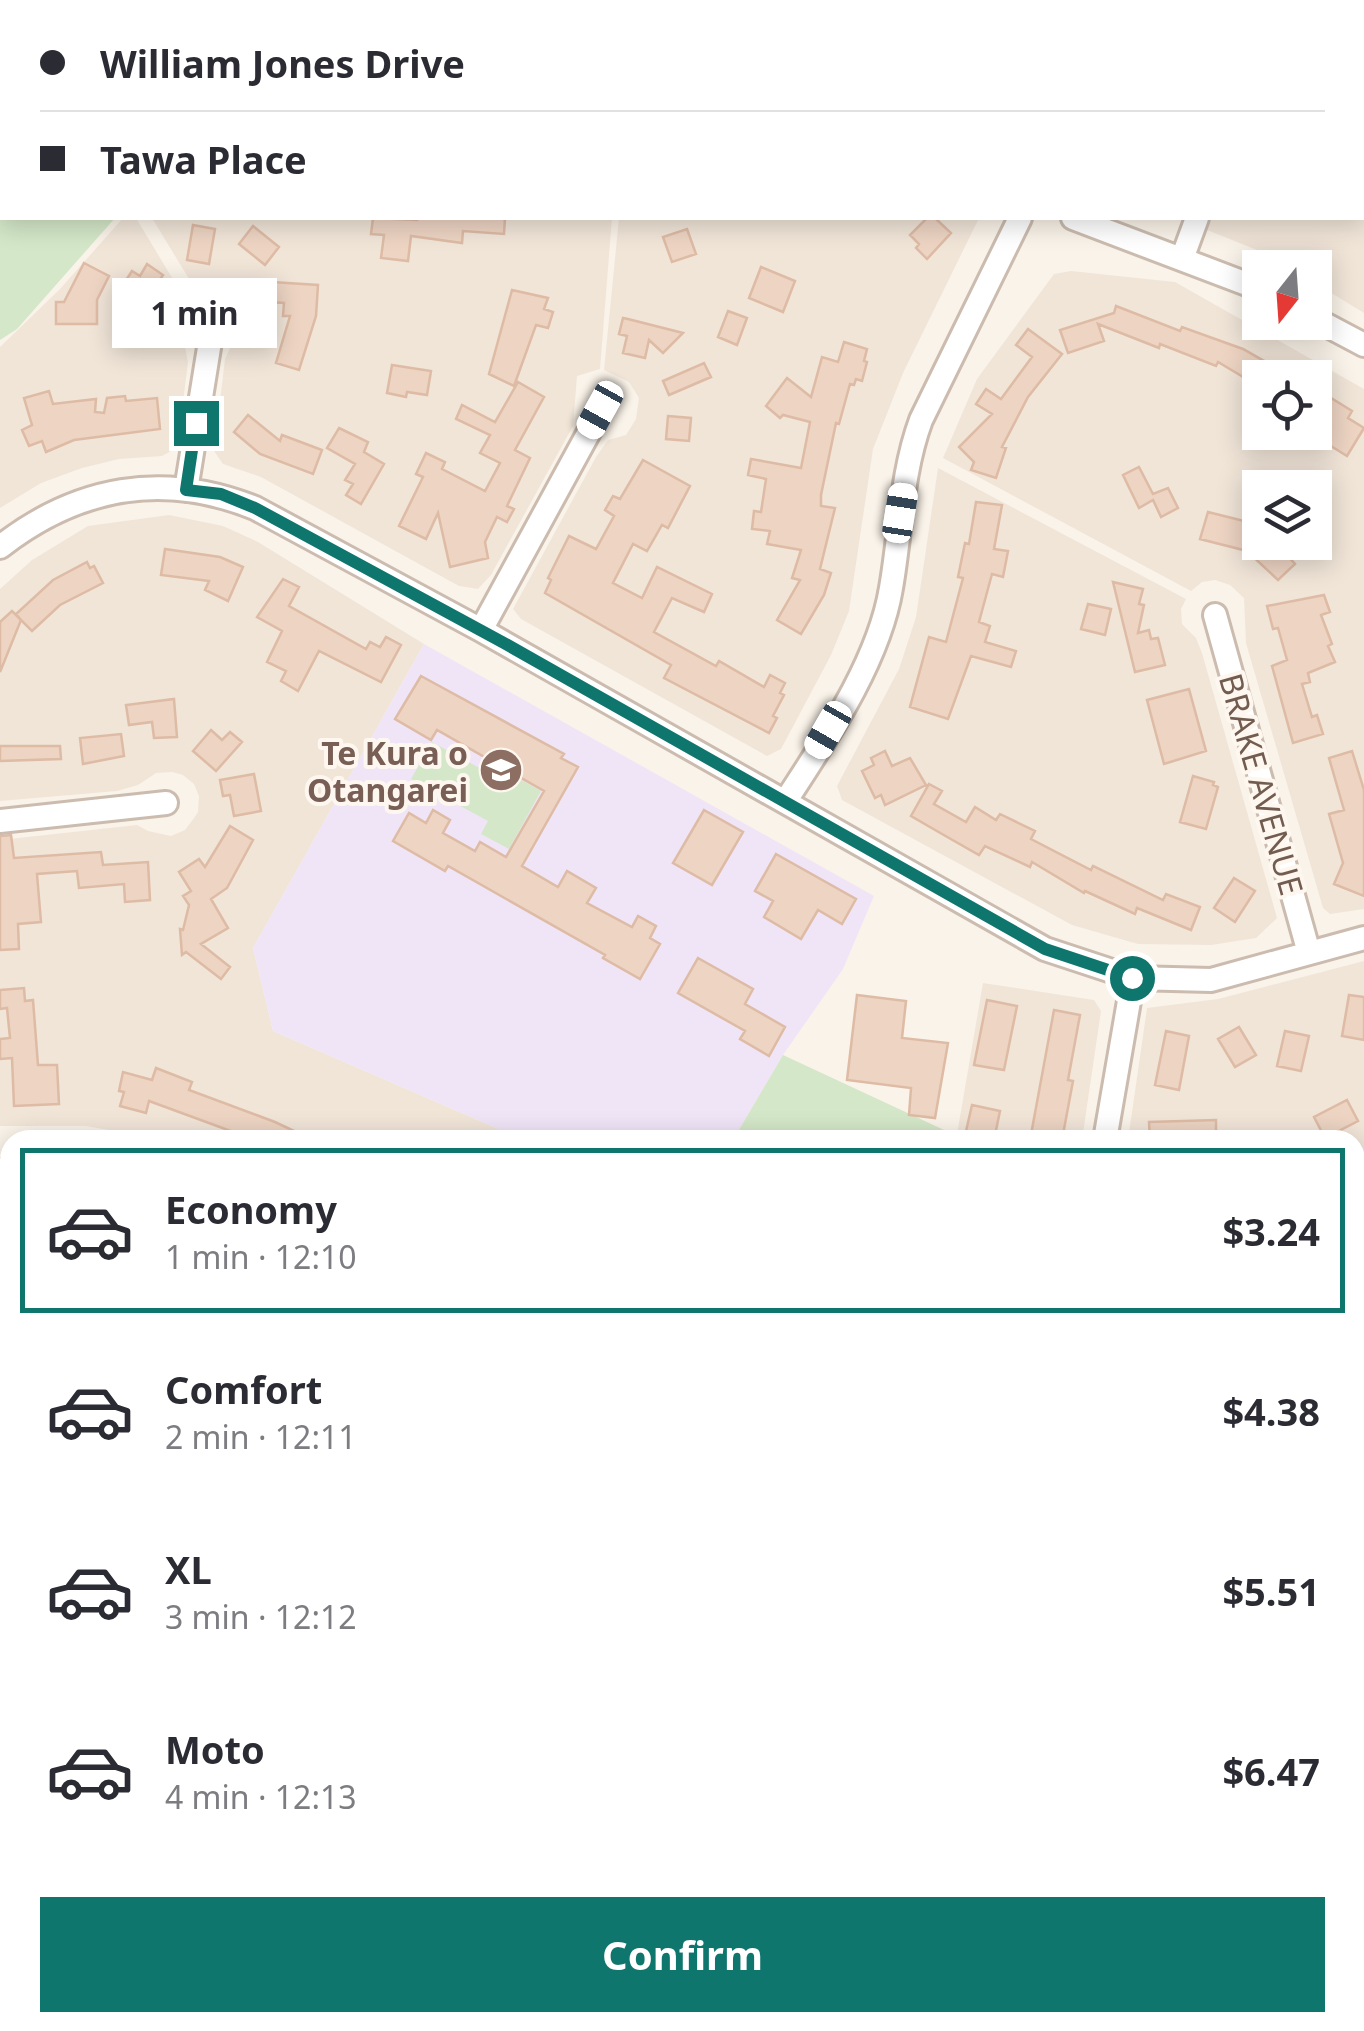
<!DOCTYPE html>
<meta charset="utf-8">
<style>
body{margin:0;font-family:"Noto Sans",sans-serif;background:#f2f2f3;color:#2b2b33;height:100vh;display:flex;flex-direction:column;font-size:38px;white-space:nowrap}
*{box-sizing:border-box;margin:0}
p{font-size:32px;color:#7c7c81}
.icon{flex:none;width:55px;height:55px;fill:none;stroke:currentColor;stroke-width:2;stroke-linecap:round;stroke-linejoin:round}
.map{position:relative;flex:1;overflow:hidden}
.panel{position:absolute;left:0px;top:1130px;width:1365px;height:902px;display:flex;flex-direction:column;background:#fff;border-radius:30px 30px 0 0;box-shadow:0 5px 25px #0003}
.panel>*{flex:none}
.banner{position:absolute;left:0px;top:0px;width:1365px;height:220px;box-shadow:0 5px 25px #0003;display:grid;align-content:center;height:220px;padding:0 40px;background:#fff}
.needle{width:65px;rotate:197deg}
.buttons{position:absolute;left:1242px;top:250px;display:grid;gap:20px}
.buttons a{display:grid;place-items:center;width:90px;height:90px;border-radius:0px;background:#fff;box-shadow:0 5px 25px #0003;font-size:50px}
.end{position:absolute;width:45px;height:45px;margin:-22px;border:12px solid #0f766e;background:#fff;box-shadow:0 0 0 5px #fff}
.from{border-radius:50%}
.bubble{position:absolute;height:70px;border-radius:0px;background:#fff;box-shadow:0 5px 25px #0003;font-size:32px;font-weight:700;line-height:70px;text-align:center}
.car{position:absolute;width:30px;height:60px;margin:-30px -15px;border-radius:12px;box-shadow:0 0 8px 2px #0007;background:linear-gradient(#fff 24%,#345 0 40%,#fff 0 76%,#345 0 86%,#fff 0)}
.banner b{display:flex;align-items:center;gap:35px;height:95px;font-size:38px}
.banner b+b{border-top:2px solid #e1e1e2}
.banner i{width:25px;height:25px;background:#2b2b33}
ul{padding:18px 0 0;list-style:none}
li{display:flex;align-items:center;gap:30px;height:165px;margin:0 20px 15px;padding:0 20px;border:5px solid transparent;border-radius:0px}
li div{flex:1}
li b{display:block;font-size:38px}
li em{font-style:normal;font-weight:700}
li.selected{border-color:#0f766e}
li>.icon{width:90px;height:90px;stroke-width:1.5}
.action{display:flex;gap:20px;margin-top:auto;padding:20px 40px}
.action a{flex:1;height:115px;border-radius:0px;background:#0f766e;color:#fff;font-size:40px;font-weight:700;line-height:115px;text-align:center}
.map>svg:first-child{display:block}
.residential{fill:#f1e5d8;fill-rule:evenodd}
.education{fill:#f0e5f7}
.green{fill:#d4e7c8}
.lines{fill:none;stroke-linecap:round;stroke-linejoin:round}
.stream{stroke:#a6ccd3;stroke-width:6}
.building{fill:#edd4c3;stroke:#debba5;stroke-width:2.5}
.minor-casing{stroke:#cbbcaf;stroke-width:28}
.minor{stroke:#fff;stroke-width:22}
.route{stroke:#0f766e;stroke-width:12}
.labels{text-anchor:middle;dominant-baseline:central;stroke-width:8;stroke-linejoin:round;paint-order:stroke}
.education-label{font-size:32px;font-weight:bold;fill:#785e54;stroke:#fdf7ef;text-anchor:end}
.street-label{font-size:32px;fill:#725b4f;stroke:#fdf7ef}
</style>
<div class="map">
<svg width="1364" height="2031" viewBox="0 0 1364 2031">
<rect width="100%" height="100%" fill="#faf3e9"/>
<path class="residential" d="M883,0H1357L1358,2H884Z
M1363,18L1364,20V313L1315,283V268L1290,267L1267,254L1177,218H1362Z
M123,218H136L186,301L179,317L188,362L178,442L173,450L162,456L119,459L82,468L41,483L0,508V347L60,289Z
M152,218H612L600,369L577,376L573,426L491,575L478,589L459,586L261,477L223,464L214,451L225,359L244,318L236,298L224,289L197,292Z
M619,218H979L903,373L873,449L849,611L831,655L781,749L767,756L521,619L513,609L596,457L608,440L626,435L636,419L639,398L629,382L604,370Z
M1071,271L1175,282L1364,389V909L1330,914L1323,908L1246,643L1244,598L1230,585L1215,580L1202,582L1191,591L943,458L977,379L1054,274ZM1260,378H1315V432H1260ZM1260,488H1315V542H1260Z
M938,468L1186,599L1181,609L1182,624L1196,638L1202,653L1277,918L1256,938L1211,945L1138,944L1072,925L842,800L837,786L899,669L916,617Z
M169,515L223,526L258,542L424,644L253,948L273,1031L524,1140H166L86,1126H0V840L137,825L148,831L171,836L185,830L194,818L198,812L199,796L194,784L183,775L172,772L156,773L138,785L117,791L0,801V589L32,560L88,526Z
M1364,961V1413L1355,1408V1140H1128L1147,1008L1218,999Z
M983,983L1094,1000L1101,1011L1082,1140H956Z
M10,1219V1446L0,1443V1221Z
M0,1493L10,1497V1753L0,1746Z
M1355,1494L1364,1497V1949L1355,1956Z
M0,1818L10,1823V1970L0,1966Z
M519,2022L523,2024L521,2031H175L152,2023Z
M944,2022H1276V2023L1265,2031H940Z
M683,2023H899L896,2031H703Z"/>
<path class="education" d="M424,644L874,896L843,969L783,1055L733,1140H524L273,1031L253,948Z"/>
<path class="green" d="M0,0H266L2,2V218H115L17,329L0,340Z
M432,742L509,784L514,776L541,791L509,849L481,834L488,821L411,779Z
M783,1055L957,1136L956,1140H733Z
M0,1981L10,1984V2022L108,2023L130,2031H0Z"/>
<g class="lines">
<path class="stream" d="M209,2L211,0
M0,211L2,208
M0,1971L10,1975
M139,2022L163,2031"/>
</g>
<path class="building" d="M373,218L417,220V218H505L504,234L463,231L462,243L411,236L408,261L381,258L384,235L371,234Z
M927,218H935L951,233L927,259L916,248L919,244L910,235Z
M193,225L215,229L209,264L187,260Z
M253,226L279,247L265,265L239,244Z
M687,229L696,254L672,262L663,237Z
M84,263L109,276L97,300V324H56V302H64Z
M147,264L163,275L154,289L160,293L145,316L164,321L159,345L121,337L130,294L121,288L132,271L140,276Z
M761,267L795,281L783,312L749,298Z
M272,282L318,285L316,316L299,370L276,363L290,316H283L284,303L270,302Z
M512,290L548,298L544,309L553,312L548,328L536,325L514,386L489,374Z
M1116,306L1180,331L1182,327L1243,349L1294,378H1260V387L1218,362L1216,366L1160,344L1159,348L1098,324L1104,341L1068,353L1060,330L1114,313Z
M728,311L747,318L737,345L718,337Z
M623,318L628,319L683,333L663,353L649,340L645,358L623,353L627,336L619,334Z
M1028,329L1062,354L1028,397L1002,447L1006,448L996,478L971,470L974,462L959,447L992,414L976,404L986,389L1001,399L1032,357L1016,345Z
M844,342L867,349L864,361L867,362L862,381L856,379L854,385L850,384L839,424L836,423L821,495V506L835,508L820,569L831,573L824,595L801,634L777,620L800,580L792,578L801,550L767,544L770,531L752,529L754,511L761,512L766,479L748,475L751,459L801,468L810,422L783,415L780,418L766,406L787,378L811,397L822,357L838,362Z
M704,363L711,377L669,395L663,381Z
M392,365L431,371L427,395L407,392L406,397L387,393Z
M518,382L544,397L515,450L530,458L507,506L514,509L507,522L497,517L485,542L488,558L450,567L438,513L426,539L399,526L423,477L416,474L426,453L445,462L442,469L485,491L500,463L480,453L490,435L456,419L462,405L495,422Z
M1315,388L1352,411L1348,418L1364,428L1347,456L1315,436Z
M49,391L53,404L96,399L95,412L104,413L107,398L125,396L126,401L157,398L160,429L74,440L46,452L42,441L29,446L22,430L32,425L24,398Z
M248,415L280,441L282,435L322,450L313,474L260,454L234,432Z
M668,416L691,418L689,441L666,439Z
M339,428L368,442L364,452L384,464L361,504L346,495L353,484L345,480L355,464L327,448Z
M643,460L690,486L668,528L662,525L647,551L633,544L613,583L642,598L657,567L712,594L704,612L672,598L654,632L716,666L719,661L764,687L770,675L785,683L780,693L784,695L773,716L777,718L769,733L664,678L671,665L545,593L551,580L548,578L569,536L596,549L614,516L605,510L613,496L620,499Z
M1139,467L1153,494L1168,488L1178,508L1161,517L1153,500L1139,508L1123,475Z
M976,502L1002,505L994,549L1008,551L1003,577L992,574L979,622L990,626L985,642L1016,651L1011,667L971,656L948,719L910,707L929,637L946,642L963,578L958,577L965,543L969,544Z
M1208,512L1260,525V542H1275L1295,564L1278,580L1247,551L1200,539Z
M165,549L220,557L243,567L228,601L205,590L209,581L161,575Z
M87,562L90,568L94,566L103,583L60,605L32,631L21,620L0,672V622L12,611L21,620L16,614L53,580Z
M283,579L299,587L289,606L366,649L370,642L380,647L386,637L401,645L381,682L319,651L298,691L281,681L286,671L267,662L282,631L257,617Z
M1113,582L1143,589L1139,604L1144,605L1138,633L1149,630L1151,639L1158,638L1165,665L1135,672Z
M1324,595L1330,612L1321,615L1332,644L1328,646L1335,662L1308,673L1310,682L1302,684L1312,717L1317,715L1323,734L1293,743L1272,666L1287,660L1278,628L1273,629L1267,606Z
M1088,604L1111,609L1105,635L1081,629Z
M421,676L564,754L561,758L578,767L522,866L558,887L567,871L596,888L587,903L632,927L638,916L656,926L650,938L660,944L640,979L603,958L605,955L448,866L445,871L393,841L409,813L426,823L433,810L450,820L443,833L475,851L480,842L506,857L544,791L437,730L431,740L395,719Z
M1189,689L1206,751L1164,764L1147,700Z
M174,699L177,737L154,738L152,722L129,725L126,705Z
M211,730L222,740L230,732L242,742L216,771L193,751Z
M121,734L124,756L83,764L80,738Z
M0,746H60L61,759L0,761Z
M885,751L892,766L910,758L926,785L885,805L881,795L875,798L862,771L874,765L871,758Z
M1352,751L1364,790V896L1334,884L1343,863L1329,814L1344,810L1329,758Z
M254,774L261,811L234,816L230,795L223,796L220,780Z
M1193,776L1214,782L1213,785L1218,787L1206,829L1180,822Z
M929,784L942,791L934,804L966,822L975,807L996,820L1000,814L1035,831L1031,839L1091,870L1093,866L1163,900L1166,894L1200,907L1191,930L1137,908L1135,914L1085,891L1084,893L1032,862L1030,867L985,846L979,855L942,834L911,816Z
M704,810L743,832L712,885L673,863Z
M230,826L253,840L227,888L211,899L228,928L201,944L230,967L221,979L186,952L182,955L180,929L183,930L189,905L183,896L191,891L179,872L199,859L205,867Z
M11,835L14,858L101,852L103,865L148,862L150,900L125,902L124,884L79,888L77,871L37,874L41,922L18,924L19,949L0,950V836Z
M776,854L856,899L842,924L818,910L801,939L764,917L773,901L755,891Z
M1234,878L1255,891L1235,922L1214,908Z
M698,958L753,989L745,1004L785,1027L769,1056L740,1039L745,1031L678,993Z
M24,988L25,1001L33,1000L38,1065H57L59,1104L14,1106L12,1058L0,1059V1039L10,1038L7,1008L0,1009V990Z
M857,995L906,1001L902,1038L948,1043L935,1118L909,1115L911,1088L847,1080Z
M1349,995L1364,997V1040L1342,1036Z
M987,1000L1017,1006L1004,1070L974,1065Z
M1054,1010L1080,1015L1068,1080L1073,1081L1062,1140H1030Z
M1239,1027L1256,1055L1235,1067L1218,1039Z
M1166,1031L1189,1036L1179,1090L1155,1085Z
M1285,1031L1309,1036L1301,1071L1277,1066Z
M156,1068L192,1082L189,1090L275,1122L313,1140H255L149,1101L146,1113L120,1106L124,1092L119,1091L123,1072L152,1080Z
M1347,1100L1358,1121L1325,1138L1314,1117Z
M972,1105L1000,1111L994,1140H964Z
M1216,1120V1140H1150L1149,1122Z"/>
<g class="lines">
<g class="minor-casing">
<path id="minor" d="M847,0L848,2
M1205,0L1206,2
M608,2V0
M1073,218L1260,289
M1182,259L1197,218
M1315,319L1364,345
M186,490L213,323
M0,547C77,487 163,471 255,508L481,630L1045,949L1133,978L1211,980L1364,938
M1215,615L1309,953
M481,630L601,410
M785,802C825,740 879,662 891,588C901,531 901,474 921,420L1020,218
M0,821L166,803
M1105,1140L1133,978
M0,1171H10
M0,1469L10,1473
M1355,1471L1364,1476
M0,1783L10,1790
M1355,1998L1364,1991
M599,2022L621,2031
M918,2031L921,2022
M1317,2031L1327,2022"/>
</g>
<use href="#minor" class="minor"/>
</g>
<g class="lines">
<path class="route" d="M196,423L186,490L221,494L255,508L504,643L1045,949L1132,978"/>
</g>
<defs>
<g id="school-disc" transform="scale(2.25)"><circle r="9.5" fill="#8d6e63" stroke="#fdf7ef"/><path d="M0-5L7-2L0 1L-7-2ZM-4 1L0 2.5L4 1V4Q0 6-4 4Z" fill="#fff"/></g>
</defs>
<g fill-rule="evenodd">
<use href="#school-disc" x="501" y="770"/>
</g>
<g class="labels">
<g class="education-label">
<text x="468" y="752">Te Kura o<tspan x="468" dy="37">Otangarei</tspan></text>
</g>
<g class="street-label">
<text transform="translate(1262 784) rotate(74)">BRAKE AVENUE</text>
</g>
</g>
</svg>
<div class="buttons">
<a><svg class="needle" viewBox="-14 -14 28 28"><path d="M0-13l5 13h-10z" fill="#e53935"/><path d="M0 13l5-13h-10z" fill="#7c7c81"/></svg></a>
<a><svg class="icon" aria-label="locate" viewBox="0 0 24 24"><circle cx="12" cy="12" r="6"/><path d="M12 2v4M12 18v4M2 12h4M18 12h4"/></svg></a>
<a><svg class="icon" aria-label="layers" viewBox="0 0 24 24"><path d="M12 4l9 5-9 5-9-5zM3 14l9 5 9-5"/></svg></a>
</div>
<i class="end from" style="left:1132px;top:978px"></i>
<i class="end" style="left:196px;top:423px"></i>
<div class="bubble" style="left:112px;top:278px;width:165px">1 min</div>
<i class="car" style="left:600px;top:410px;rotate:209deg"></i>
<i class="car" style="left:900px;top:513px;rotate:9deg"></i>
<i class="car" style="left:828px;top:730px;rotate:210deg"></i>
<div class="banner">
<b><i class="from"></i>William Jones Drive</b>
<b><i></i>Tawa Place</b>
</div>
<section class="panel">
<ul>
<li class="selected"><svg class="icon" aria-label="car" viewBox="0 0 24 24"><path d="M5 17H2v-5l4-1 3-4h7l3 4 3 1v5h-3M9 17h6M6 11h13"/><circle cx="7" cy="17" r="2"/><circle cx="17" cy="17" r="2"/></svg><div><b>Economy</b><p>1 min · 12:10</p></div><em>$3.24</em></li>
<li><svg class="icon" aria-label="car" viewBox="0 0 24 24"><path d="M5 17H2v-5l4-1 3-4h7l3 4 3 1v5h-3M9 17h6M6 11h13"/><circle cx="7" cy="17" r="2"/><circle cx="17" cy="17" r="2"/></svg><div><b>Comfort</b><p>2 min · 12:11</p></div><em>$4.38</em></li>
<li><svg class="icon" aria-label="car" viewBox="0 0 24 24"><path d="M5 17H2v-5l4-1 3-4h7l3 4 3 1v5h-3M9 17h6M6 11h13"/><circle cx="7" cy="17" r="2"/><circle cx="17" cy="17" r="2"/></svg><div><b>XL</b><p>3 min · 12:12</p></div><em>$5.51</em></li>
<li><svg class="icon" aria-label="car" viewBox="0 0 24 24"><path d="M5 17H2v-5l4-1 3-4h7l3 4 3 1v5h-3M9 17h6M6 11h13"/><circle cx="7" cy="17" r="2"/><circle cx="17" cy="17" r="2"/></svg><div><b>Moto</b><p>4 min · 12:13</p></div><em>$6.47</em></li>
</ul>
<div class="action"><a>Confirm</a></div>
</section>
</div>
